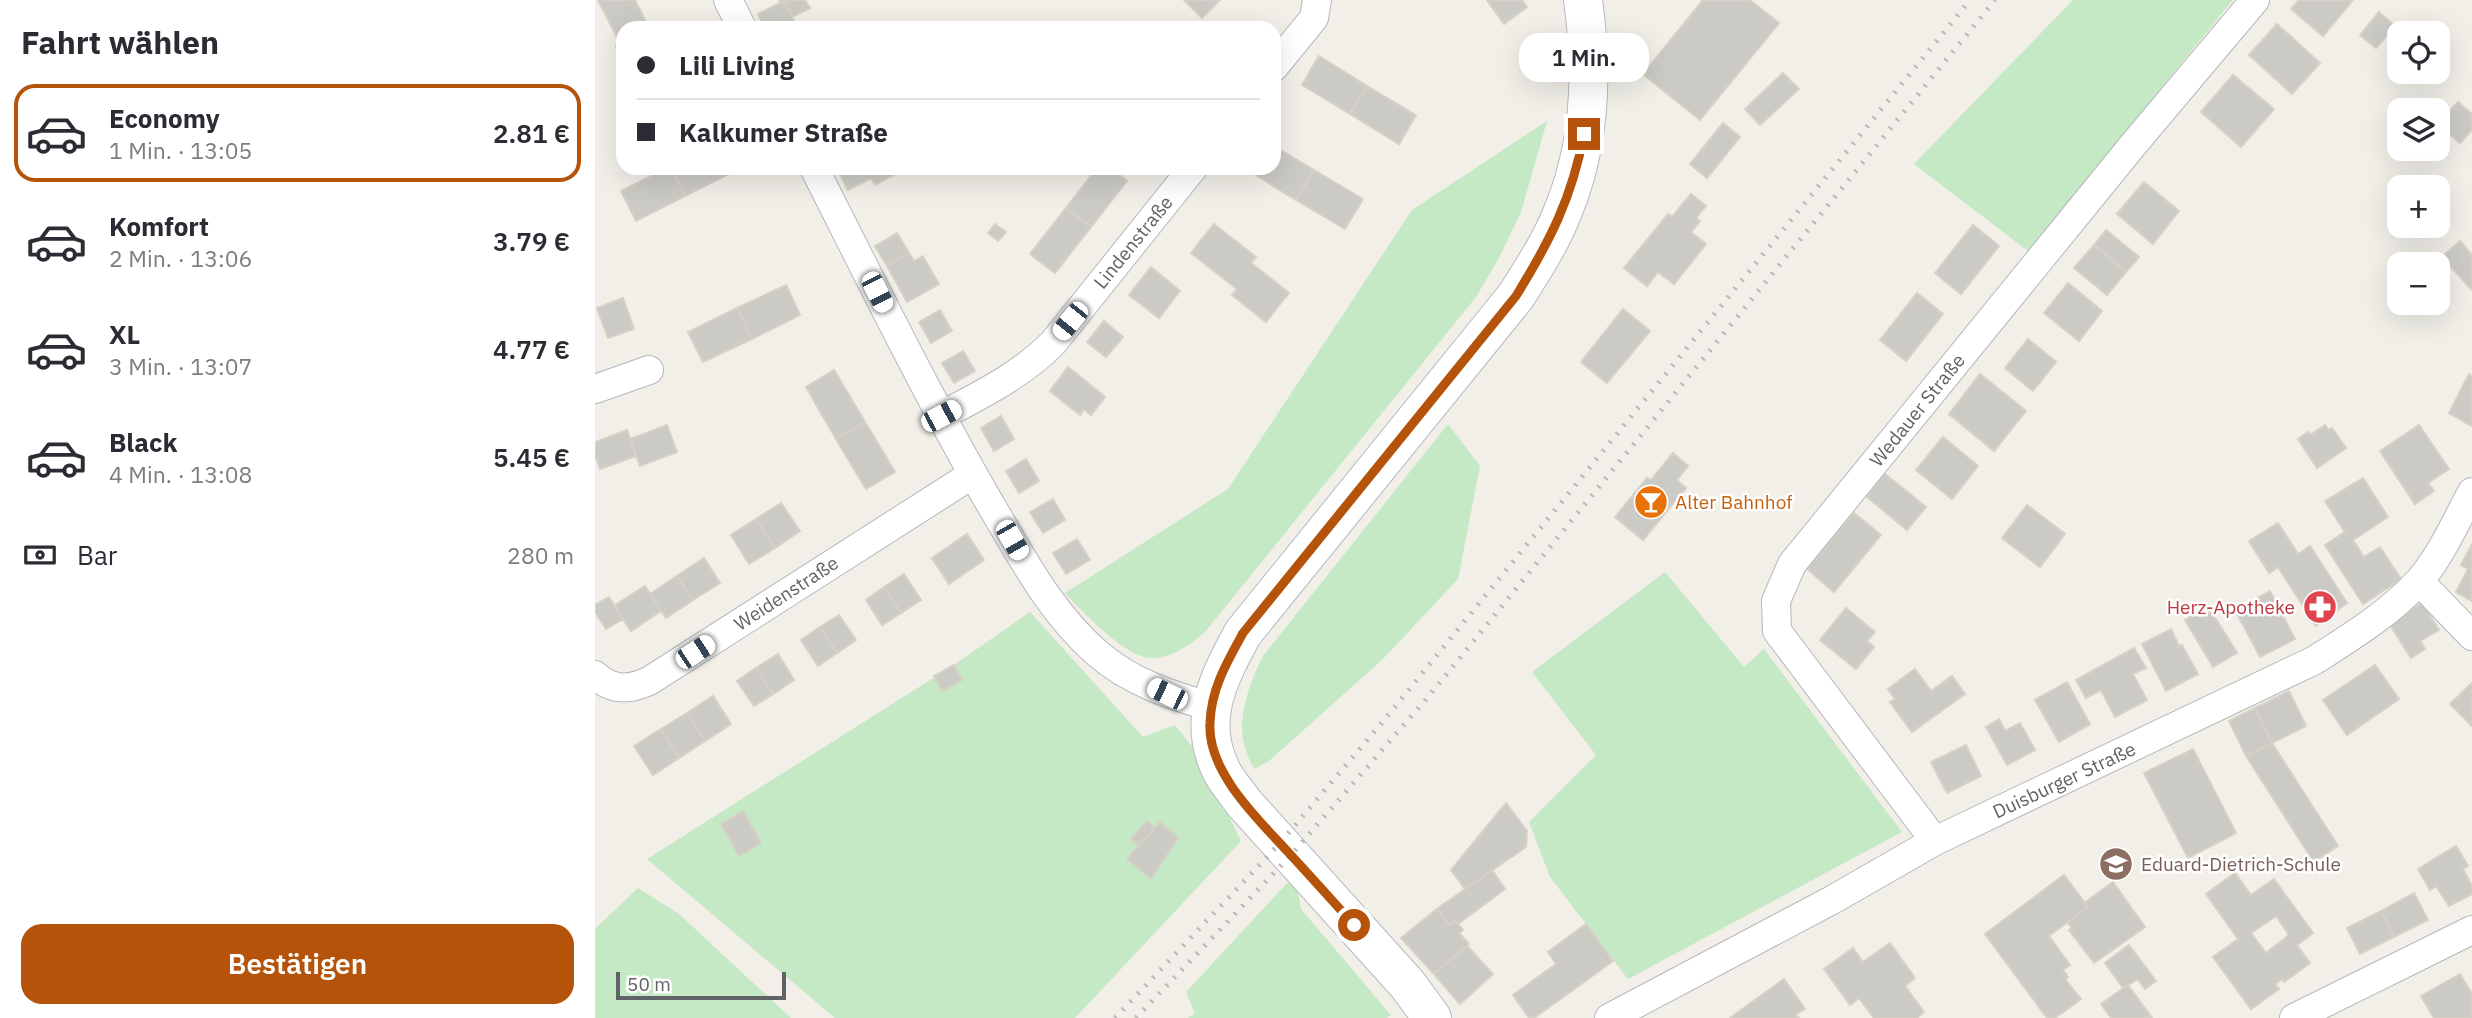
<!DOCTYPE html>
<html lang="de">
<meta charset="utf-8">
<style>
body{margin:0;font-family:"IBM Plex Sans",sans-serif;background:#f7f7f7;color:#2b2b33;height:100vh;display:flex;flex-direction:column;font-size:26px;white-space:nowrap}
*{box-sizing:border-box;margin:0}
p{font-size:23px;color:#7c7c81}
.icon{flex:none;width:38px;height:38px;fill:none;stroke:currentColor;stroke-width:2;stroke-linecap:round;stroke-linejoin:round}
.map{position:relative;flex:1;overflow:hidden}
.details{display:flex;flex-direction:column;background:#fff;width:595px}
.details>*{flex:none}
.guide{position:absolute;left:21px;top:21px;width:665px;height:154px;border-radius:21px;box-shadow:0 7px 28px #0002;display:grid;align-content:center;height:154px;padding:0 21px;background:#fff}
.tools{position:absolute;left:1792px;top:21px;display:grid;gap:14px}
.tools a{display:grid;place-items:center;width:63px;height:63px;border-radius:14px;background:#fff;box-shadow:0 7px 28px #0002;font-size:35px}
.scale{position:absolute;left:21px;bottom:18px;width:170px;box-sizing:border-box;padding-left:7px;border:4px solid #5f6368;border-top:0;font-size:19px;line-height:24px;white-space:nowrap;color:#5f6368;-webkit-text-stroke:5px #fff;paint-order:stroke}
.end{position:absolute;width:32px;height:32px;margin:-16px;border:9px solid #b45309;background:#fff;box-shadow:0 0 0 4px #fff}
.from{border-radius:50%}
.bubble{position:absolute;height:49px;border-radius:21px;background:#fff;box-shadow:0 7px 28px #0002;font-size:23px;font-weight:600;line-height:49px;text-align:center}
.car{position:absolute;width:21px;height:42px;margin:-21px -10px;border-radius:9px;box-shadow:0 0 5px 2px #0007;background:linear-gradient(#fff 24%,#345 0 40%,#fff 0 76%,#345 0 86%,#fff 0)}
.guide b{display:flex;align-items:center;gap:24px;height:66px;font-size:26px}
.guide b+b{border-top:2px solid #e1e1e2}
.guide i{width:18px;height:18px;background:#2b2b33}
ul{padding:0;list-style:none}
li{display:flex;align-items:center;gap:21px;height:98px;margin:0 14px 10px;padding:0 7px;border:4px solid transparent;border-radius:21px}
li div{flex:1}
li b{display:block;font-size:26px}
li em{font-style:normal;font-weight:600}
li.active{border-color:#b45309}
li>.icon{width:63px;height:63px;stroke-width:1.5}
h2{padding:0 21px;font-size:32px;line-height:84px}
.pay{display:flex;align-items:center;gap:18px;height:77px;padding:0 21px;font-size:26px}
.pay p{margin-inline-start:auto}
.button{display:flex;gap:14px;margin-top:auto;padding:14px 21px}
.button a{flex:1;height:80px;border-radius:21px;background:#b45309;color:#fff;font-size:28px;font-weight:600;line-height:80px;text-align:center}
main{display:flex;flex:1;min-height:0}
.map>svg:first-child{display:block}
.green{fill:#c5e8c5}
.building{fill:#cccac5;stroke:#d6d1c6;stroke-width:2;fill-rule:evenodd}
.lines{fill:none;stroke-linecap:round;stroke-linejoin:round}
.minor-casing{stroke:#b5b8bc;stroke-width:30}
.secondary-casing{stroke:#b6babf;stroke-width:40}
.minor{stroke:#fff;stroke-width:28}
.secondary{stroke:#fff;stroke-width:38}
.rail{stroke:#b6b7b8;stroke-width:5;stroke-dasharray:2 9;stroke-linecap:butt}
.route{stroke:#b45309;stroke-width:9}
.labels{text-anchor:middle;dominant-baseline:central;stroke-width:5;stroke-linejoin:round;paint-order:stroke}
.street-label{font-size:19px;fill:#5f6368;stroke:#fff}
.food-label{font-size:19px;fill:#c56008;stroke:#fff;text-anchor:start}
.health-label{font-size:19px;fill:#be3a42;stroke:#fff;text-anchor:end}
.education-label{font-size:19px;fill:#785e54;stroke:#fff;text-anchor:start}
</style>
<main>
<section class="details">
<h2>Fahrt wählen</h2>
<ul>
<li class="active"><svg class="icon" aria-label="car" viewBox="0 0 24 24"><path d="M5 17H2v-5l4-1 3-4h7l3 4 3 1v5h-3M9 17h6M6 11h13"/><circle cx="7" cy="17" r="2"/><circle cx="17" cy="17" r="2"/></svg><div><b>Economy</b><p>1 Min. · 13:05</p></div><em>2.81 €</em></li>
<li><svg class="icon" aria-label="car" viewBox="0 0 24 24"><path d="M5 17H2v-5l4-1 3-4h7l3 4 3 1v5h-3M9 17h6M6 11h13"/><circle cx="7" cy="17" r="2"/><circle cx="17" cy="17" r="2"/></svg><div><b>Komfort</b><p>2 Min. · 13:06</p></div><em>3.79 €</em></li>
<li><svg class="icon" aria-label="car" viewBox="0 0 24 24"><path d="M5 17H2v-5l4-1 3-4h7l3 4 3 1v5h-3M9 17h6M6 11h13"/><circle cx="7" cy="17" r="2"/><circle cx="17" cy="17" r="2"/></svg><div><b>XL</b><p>3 Min. · 13:07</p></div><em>4.77 €</em></li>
<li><svg class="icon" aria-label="car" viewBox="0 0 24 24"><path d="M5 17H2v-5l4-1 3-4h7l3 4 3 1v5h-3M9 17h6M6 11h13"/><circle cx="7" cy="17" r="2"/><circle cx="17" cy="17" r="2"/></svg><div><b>Black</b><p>4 Min. · 13:08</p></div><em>5.45 €</em></li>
</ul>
<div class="pay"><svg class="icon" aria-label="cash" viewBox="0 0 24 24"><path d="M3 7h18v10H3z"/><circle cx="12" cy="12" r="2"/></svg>Bar<p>280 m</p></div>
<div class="button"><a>Bestätigen</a></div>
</section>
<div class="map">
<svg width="1877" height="1018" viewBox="0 0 1877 1018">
<rect width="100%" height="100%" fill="#f1efe8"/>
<path class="green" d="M1478,0H1638L1433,251L1319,164Z
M952,121L926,212L905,256L881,297L610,632C595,644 577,659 556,658C531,658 487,611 470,593L633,489L817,210Z
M853,424L885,466L863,579L787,660L674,761L659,769C656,762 652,755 650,748C641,719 655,682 668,656Z
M1070,572L1149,667L1169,649L1307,832L1033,979L955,877L934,822L1001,755L937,672Z
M435,612L548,737L580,725L604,755L646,841L480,1018H240L52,859L359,665Z
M694,881L703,892L706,909L796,1015L792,1018H593L600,1013L591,992Z
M43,888L84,914L196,1018H0V929Z"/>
<path class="building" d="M3,0H40L54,28H28V43L20,47L25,43Z
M184,0H210L215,8L197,17L189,1L185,3Z
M589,0H625L607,18Z
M892,0H927L932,7L909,24Z
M1108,0H1155L1184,23L1105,120L1048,74Z
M1704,0H1758L1728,36L1696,9Z
M189,1L202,27L169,28L163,14Z
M1784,12L1800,26L1781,48L1765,35Z
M1682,24L1725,63L1697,94L1654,55Z
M724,56L772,86L755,114L707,85Z
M1188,73L1204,89L1165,125L1150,109Z
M1638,75L1679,109L1646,147L1606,112Z
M772,86L821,115L804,144L755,114Z
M1863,102L1877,114V130L1865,143L1843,124Z
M1128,123L1145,137L1112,178L1095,164Z
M679,146L719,170L701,200L653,170L654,168H679Z
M72,168H76L90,196L41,221L26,191Z
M76,168H136L138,172L90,196Z
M242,168H297L300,174L280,185L276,178L253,190Z
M502,168H515L532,181L496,227L471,208Z
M719,170L768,199L750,229L701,200Z
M1549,182L1584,211L1558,244L1522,214Z
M1096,194L1111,206L1101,218L1105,221L1096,232L1111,244L1079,284L1063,272L1052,286L1029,268L1073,214L1077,217Z
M471,208L496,227L460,273L435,254Z
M400,224L411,232L403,241L393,233Z
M619,224L661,257L656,263L694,293L671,322L637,295L642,289L596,253Z
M1378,225L1404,246L1366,294L1340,273Z
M1511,230L1544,257L1531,272L1499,245Z
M302,233L314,253L292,266L280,246Z
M1865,241L1877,255V290L1847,257Z
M1499,245L1531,272L1512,295L1479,268Z
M314,253L319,261L328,256L344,284L312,302L292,266Z
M556,267L585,291L564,318L534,295Z
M1473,283L1507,311L1484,341L1449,313Z
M191,285L205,315L157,339L142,308Z
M1322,293L1348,314L1311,361L1285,340Z
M28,298L39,329L13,338L2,308Z
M142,308L157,339L108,362L93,332Z
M1028,309L1055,331L1012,383L986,362Z
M345,310L357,331L336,343L324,322Z
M509,321L528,337L511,357L492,342Z
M1433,339L1461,362L1438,391L1410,368Z
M368,351L380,371L359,383L347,363Z
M473,367L510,397L496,415L489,409L485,415L455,391Z
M239,370L270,422L241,439L211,387Z
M1385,374L1431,411L1399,451L1354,414Z
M1874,374L1877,376V426L1854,413Z
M406,416L419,439L399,451L386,428Z
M270,422L300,472L271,489L241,439Z
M72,425L82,452L45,466L35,439Z
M1730,425L1734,430L1737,428L1751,448L1722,468L1703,439L1713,432L1715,435Z
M1824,425L1854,469L1833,483L1839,491L1820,504L1785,451Z
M32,430L41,456L5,469L0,455V442Z
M1348,437L1383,466L1357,499L1321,470Z
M1078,453L1093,466L1082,480L1091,488L1048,540L1020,517L1052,478L1056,480Z
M431,459L444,481L424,493L411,471Z
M1290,474L1331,507L1312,530L1272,497Z
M1768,478L1793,517L1758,540L1769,557L1785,547L1806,579L1768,604L1730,545L1750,532L1730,501Z
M458,499L470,520L448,533L435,512Z
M186,503L205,531L180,548L161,519Z
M1432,505L1470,534L1445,567L1407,538Z
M1259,513L1286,535L1239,592L1212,569Z
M161,519L180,548L154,564L136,535Z
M1683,523L1703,554L1715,546L1752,603L1721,626L1683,567L1674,573L1654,541Z
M372,534L389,560L354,584L337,558Z
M482,539L495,560L471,574L458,553Z
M1877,544V601L1861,592L1873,569L1866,565Z
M109,558L125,583L98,600L82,576Z
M309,574L326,600L306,613L289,587Z
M82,576L98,600L71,618L55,594Z
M50,586L66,611L36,631L19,606Z
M289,587L306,613L287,625L271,600Z
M1675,591L1700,639L1665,657L1640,610Z
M14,597L28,619L11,629L0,612V605Z
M1827,603L1844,630L1825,641L1830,649L1816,658L1794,623Z
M1613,606L1642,653L1618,667L1590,620Z
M1251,608L1280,632L1272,641L1279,647L1261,669L1225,640Z
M244,615L261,640L242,653L225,627Z
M225,627L242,653L223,666L206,640Z
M1576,629L1584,646L1587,645L1603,674L1571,691L1547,644Z
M1539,648L1551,668L1538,674L1552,700L1520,717L1506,690L1491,698L1481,680Z
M183,654L199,680L178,694L161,668Z
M359,665L367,680L347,691L339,676Z
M1780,665L1804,699L1752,735L1728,700Z
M161,668L178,694L159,706L142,681Z
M1320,669L1336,691L1357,676L1370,694L1317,732L1295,702L1300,699L1293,689Z
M1472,682L1495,724L1464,742L1440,700Z
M1877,683V726L1855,704Z
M1694,691L1711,726L1677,743L1660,708Z
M118,696L136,724L110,741L92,713Z
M1660,708L1677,743L1651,756L1634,721Z
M92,713L110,741L84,758L66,729Z
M1404,719L1410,731L1425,723L1440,750L1412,765L1391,727Z
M66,729L84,758L58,775L39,746Z
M1677,743L1743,846L1719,862L1651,756Z
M1371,745L1386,776L1352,793L1336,762Z
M1598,749L1641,833L1593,858L1549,773Z
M911,803L932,831L931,847L870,889L856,870Z
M148,811L166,843L144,856L126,824Z
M552,821L560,828L544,846L536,839Z
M565,822L583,838L556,879L532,859Z
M1861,846L1873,866L1868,869L1877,886V894L1854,906L1841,886L1835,890L1823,869Z
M897,870L910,889L863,924L860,921L855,925L842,909Z
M1640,873L1656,895L1679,879L1718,933L1702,945L1715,963L1689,982L1687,979L1680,984L1684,989L1656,1009L1618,957L1643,939L1611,894ZM1681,916L1694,935L1671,953L1656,933Z
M1469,875L1493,907L1454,936L1475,965L1468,970L1473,977L1470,979L1486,999L1460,1018H1452L1390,934Z
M1518,882L1550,927L1499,963L1474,930L1477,928L1472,922L1493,907L1489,903Z
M1819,893L1833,920L1799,937L1786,911Z
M842,909L855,925L860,921L863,924L868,930L864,933L874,944L839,974L806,938Z
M1786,911L1799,937L1765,954L1752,928Z
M991,924L1018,961L939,1018H934L918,995L961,964L953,952Z
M1295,943L1320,978L1310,986L1329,1012L1322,1018H1279L1264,998L1255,1005L1229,969L1258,948L1268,962Z
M1534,945L1561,981L1550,989L1543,979L1528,988L1510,963Z
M872,946L898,974L865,1004L839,974Z
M1865,974L1877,994V1018H1839L1826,996Z
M1189,979L1210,1009L1201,1014L1204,1018H1135Z
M1533,985L1557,1018H1516L1506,1004Z"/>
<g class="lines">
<g class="minor-casing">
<path id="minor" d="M133,0L147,28
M679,67L719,18L722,0
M219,168C277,282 333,397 397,507C428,559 456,613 502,653C535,682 575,695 617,707
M0,389L54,370
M346,416C387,394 425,376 458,343L598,168
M1824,581L1877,636
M0,675C17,691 34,690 54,681L378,474
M1340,841L1182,631L1181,601L1197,564L1538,145L1660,0
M1014,1018L1237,900L1340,841L1720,660C1756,637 1795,613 1824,581C1846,556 1861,521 1877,492
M1699,1018L1877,930"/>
</g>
<g class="secondary-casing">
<path id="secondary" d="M837,1018L813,985L649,803C642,793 633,783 627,772C601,721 623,679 648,633L921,296C938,269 956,242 968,211C996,144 998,71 988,0"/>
</g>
<use href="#minor" class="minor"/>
<use href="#secondary" class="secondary"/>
<path class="rail" d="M520,1018L685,843L790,719L1375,0
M541,1018L696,855L833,697L1400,0"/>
</g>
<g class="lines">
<path class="route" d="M759,925C738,901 716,877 694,853C664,820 612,772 615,723C616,689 632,662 648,633L921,296C955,241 977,198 989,134"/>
</g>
<defs>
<g id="bar-disc" transform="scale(1.75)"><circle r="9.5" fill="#e8710a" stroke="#fff"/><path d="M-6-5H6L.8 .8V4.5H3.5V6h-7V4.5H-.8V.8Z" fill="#fff"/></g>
<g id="pharmacy-disc" transform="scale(1.75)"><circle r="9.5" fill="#e0444e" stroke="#fff"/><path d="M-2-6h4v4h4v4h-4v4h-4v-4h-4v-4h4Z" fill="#fff"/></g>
<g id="school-disc" transform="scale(1.75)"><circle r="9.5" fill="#8d6e63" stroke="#fff"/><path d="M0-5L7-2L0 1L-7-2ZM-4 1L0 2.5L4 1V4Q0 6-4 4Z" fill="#fff"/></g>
</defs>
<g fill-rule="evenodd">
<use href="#bar-disc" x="1056" y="502"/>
<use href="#pharmacy-disc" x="1725" y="607"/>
<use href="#school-disc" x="1521" y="864"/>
</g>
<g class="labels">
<g class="street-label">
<text transform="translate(538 242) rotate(-51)">Lindenstraße</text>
<text transform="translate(1322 410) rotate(-51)">Wedauer Straße</text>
<text transform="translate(191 593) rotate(-33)">Weidenstraße</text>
<text transform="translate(1469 780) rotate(-25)">Duisburger Straße</text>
</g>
<g class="food-label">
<text x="1080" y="502">Alter Bahnhof</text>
</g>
<g class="health-label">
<text x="1700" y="607">Herz-Apotheke</text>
</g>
<g class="education-label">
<text x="1546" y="864">Eduard-Dietrich-Schule</text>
</g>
</g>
</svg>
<div class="tools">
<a><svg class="icon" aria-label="locate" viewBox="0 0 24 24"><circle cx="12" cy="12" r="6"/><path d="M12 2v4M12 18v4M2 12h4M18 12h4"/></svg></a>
<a><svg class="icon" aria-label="layers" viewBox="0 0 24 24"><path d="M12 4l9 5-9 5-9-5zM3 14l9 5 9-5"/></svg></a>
<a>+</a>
<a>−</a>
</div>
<div class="scale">50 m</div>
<i class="end from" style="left:759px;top:925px"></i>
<i class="end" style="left:989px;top:134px"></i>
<div class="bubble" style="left:924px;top:33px;width:130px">1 Min.</div>
<i class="car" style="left:282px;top:292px;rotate:153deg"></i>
<i class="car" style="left:475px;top:321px;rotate:219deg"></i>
<i class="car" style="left:346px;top:416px;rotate:62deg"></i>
<i class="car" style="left:417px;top:540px;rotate:150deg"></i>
<i class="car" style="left:100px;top:652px;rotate:57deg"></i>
<i class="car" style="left:572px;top:694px;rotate:296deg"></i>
<div class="guide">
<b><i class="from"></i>Lili Living</b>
<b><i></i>Kalkumer Straße</b>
</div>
</div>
</main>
